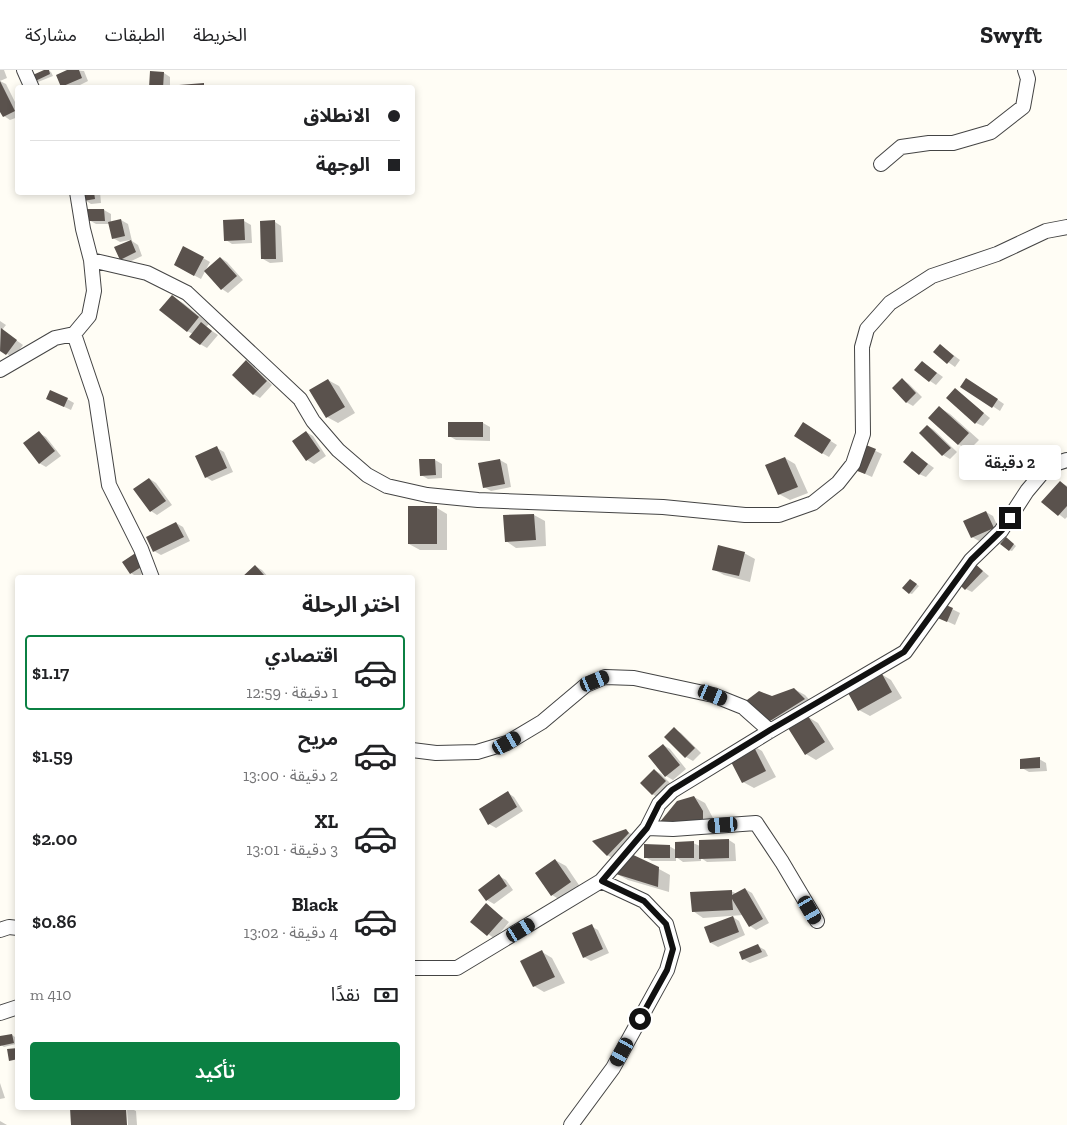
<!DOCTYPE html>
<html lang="ar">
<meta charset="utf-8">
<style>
body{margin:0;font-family:"Zilla Slab","Noto Sans Arabic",serif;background:#f6f6f6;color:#202124;direction:rtl;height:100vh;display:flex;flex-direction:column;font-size:19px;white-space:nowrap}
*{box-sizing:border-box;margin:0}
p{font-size:16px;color:#757577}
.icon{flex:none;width:28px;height:28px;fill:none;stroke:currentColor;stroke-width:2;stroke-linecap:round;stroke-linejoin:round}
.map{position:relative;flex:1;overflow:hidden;direction:ltr}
.details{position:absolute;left:15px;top:505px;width:400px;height:535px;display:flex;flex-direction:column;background:#fff;border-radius:5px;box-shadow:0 2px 8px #0003;direction:rtl}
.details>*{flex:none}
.banner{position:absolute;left:15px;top:15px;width:400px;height:110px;border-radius:5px;box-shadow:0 2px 8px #0003;direction:rtl;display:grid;align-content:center;height:110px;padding:0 15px;background:#fff}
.end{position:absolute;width:22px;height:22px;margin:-11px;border:6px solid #111;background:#fff;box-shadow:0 0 0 2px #fff}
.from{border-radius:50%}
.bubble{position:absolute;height:35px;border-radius:5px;background:#fff;box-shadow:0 2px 8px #0003;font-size:16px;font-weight:600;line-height:35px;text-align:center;direction:rtl}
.car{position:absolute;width:15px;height:30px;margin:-15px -8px;border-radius:6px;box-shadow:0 0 4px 1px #0007;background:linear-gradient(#222 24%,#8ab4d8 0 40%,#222 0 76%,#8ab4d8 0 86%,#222 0)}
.banner b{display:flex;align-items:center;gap:18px;height:48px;font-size:19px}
.banner b+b{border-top:1px solid #e0e0e0}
.banner i{width:12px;height:12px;background:#202124}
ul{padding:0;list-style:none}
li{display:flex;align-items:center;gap:15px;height:75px;margin:0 10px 8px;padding:0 5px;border:2px solid transparent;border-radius:5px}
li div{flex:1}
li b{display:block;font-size:19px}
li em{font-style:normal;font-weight:600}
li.active{border-color:#0b8043}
li>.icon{width:45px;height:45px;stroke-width:1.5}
h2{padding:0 15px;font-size:22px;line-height:60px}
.pay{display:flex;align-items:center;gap:12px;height:55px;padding:0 15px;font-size:19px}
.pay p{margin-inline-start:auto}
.cta{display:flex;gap:10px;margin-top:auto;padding:10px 15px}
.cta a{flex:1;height:58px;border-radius:5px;background:#0b8043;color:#fff;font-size:20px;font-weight:600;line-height:58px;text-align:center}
header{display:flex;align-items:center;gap:30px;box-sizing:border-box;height:70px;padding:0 25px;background:#fff;border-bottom:1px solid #e0e0e0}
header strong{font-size:24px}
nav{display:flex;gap:28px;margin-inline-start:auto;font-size:18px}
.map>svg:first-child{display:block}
.shadow{fill:#0003}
.building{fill:#5a524d}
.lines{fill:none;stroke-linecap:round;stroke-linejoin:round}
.minor-casing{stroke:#444;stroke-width:16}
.minor{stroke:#fff;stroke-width:14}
.route{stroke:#111;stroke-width:6}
</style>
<header>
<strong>Swyft</strong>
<nav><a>الخريطة</a><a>الطبقات</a><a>مشاركة</a></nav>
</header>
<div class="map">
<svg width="1067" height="1055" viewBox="0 0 1067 1055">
<rect width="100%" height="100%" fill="#fffdf5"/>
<path class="shadow" d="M0,0H4L7,8L0,11Z
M47,0L51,2L53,6L33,14L30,13Z
M71,0L84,1L88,11L74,18L62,16Z
M164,3L170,7V18H150Z
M0,11L6,14L18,38V47L10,50L4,46L0,39Z
M83,122H100L101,133L91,134L85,130Z
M104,140L111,144V152L121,150L128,154L132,171L138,175L142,186L127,193L121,189L130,170L120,172L113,168L110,154H96L89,150Z
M244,151L251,155L252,173L232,174L226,170Z
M275,152L281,156L283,192L270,193L263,189Z
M203,188L210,192L201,209L182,199Z
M221,188L227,192L243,210L228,223L222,219Z
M172,227L183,233L209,254L206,257L218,265L207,278L200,274L193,264L187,261Z
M0,251L6,255L2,260L23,275L13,288L0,279Z
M940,275L960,290L955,297L934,282Z
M246,292L253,296L272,315L260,328L253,324Z
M922,292L943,307L936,315L930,311Z
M328,310L339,316L355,343L338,353L327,347Z
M903,310L909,314L922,327L913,336L906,332Z
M973,313L1004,334L1000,341L962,316Z
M955,320L990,348L983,356L976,353Z
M67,329L74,333L71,340L54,332Z
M940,338L950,344L979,370L969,380L958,374Z
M449,353H483L490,357V371L456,370L449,366Z
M928,356L934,360L957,382L950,389L943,385L921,363Z
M810,358L837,375L829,387L822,383Z
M306,362L313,366L326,386L314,394L307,390L294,371Z
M39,363L46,367L61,386L46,397L39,393Z
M857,372L882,384L872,407L854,399Z
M217,378L224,382L233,402L212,411L206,407Z
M912,382L934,398L926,407L919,404Z
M785,388L795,394L808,423L790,430L779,424Z
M435,390L442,394V408L428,409L421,405Z
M500,390L507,394L511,417L491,421L484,417Z
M150,409L156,413L172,435L157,445L151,441Z
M1060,412L1067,416V447L1065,449L1043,432Z
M437,438L447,444V480H420L409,474Z
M986,442L993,446L1000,462L979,471L972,467Z
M534,445L545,451L546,476L516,478L506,471L504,447Z
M176,453L183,457L190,471L161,485L154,481Z
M1009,470L1016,476L1012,481L1009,480Z
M744,483L755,489L750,512L724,505L713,499Z
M971,491L989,506L972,522L966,519Z
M123,492L152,498L137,507L131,503Z
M255,496L262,500L269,508H243Z
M913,512L919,516L912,524L909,523Z
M940,533L960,543L955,555L942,549Z
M881,604L891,610L902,628L870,646L859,640Z
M794,619L805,625L814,635L782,656L771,650L772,627Z
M808,647L818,653L834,679L816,690L806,684Z
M674,659L681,663L701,683L693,691L686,687L666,667Z
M663,675L670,679L686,699L673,710L666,706Z
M752,675L762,681L776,707L754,718L743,712Z
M1039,689L1046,693L1047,701L1029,702L1022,698Z
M654,700L661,704L672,715L659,728L652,724Z
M508,723L514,727L523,741L496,758L489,754Z
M694,727L705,733L713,748V762L667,763Z
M626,761L633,765L614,789L607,785Z
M729,770L735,774L736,791L707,792L701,788V791L683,792L676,787V791H652L645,787L669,776L676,780L693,773L700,776Z
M555,790L566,796L581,818L562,831L552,825Z
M659,799L670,805L669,822L628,810L617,804Z
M499,806L506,810L513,820L494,834L487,830L479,820Z
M745,819L752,823L769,853L756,860L750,856L743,845L703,848L693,841L731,821L737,824Z
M486,835L509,852L495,869L472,852Z
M733,847L739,851L745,865L718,877L711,873Z
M591,856L598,860L609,883L591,891L584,887Z
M758,876L765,880L768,886L750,893L743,889Z
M542,882L552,888L565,913L544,922L534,916Z
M12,965L15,967L16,974L4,977L1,975L0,968Z
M0,1013L5,1028L0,1029Z
M72,1038H130L136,1041L137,1055H128L127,1039H124L125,1055H73Z
M0,1051L7,1055H0Z"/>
<path class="building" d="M44,0H49L50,4L29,14L26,8Z
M67,0H79L82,8L61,17L56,5Z
M150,1L164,2L163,18H149Z
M0,11L15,41L3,47L0,42Z
M204,13V18H179V15Z
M82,122H94L95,129L83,131Z
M87,139H104L105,151H88Z
M121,149L125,166L112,169L108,152Z
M244,149L245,170L224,171L223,150Z
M275,150L276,189H261L260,151Z
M131,170L136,182L120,190L114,177Z
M183,176L204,187L194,206L174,195Z
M220,187L237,206L221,220L204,201Z
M172,225L199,247L187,262L159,240Z
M201,252L212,261L200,275L189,267Z
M1,258L17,270L6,285L0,281Z
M940,274L954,286L947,294L933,282Z
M246,290L267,311L253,325L232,305Z
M922,291L937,303L929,312L914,300Z
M902,308L916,323L906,333L892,318Z
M966,308L998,329L992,338L960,317Z
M328,309L345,337L326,348L309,320Z
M955,318L984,343L975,354L946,328Z
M50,320L68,328L64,337L46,329Z
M939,336L969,363L958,375L928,348Z
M448,352H483V367H448Z
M803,352L831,370L822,384L794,366Z
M927,355L951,378L942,386L919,363Z
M39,361L55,381L39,394L23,373Z
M306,361L320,381L306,391L292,371Z
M856,371L876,379L865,404L845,396Z
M217,376L227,398L205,408L195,386Z
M912,381L928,394L919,405L903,392Z
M785,387L798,417L778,425L765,395Z
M419,389H435L436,405L420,406Z
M500,389L505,414L483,418L478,393Z
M149,408L166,431L150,442L133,419Z
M1060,411L1067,417V436L1058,446L1041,432Z
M408,436H437V474H408Z
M986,441L994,458L971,468L963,451Z
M534,444L536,470L505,472L503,445Z
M176,452L184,467L153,482L146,467Z
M1006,467L1014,474L1009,481L1000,474Z
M718,475L745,482L739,506L712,500Z
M137,482L146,494L130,504L122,492Z
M971,490L983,501L965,520L953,508Z
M255,495L264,505L261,508H241Z
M910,509L917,514L909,524L902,518Z
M939,532L953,538L947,552L933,546Z
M881,602L892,622L858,641L847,621Z
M794,618L805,629L770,651L743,633L759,621L772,626Z
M808,646L825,672L805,685L788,658Z
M674,657L695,678L685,688L664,667Z
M752,673L766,701L742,713L728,686Z
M663,674L680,695L665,707L648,686Z
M1040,687V698L1020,699V689Z
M654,699L666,711L652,725L640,713Z
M508,721L517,737L488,755L479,739Z
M694,726L703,741V756L655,758L677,731Z
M626,759L629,763L607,786L592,771Z
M729,769V788L699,789V770Z
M694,771V788H675V772Z
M644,774L670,775V788H644Z
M627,782L659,797L658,817L616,804Z
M555,789L571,812L551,826L535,803Z
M499,804L507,816L486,831L478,820Z
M745,818L763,849L749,857L732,829L733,840L692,842L690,822L732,820V825Z
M486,833L503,848L487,866L470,852Z
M733,846L739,862L710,873L704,857Z
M592,854L603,879L583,888L572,863Z
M758,874L762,882L742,890L739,882Z
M542,880L555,907L533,917L520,891Z
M12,964L14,973L0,976V966Z
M18,978V989L9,991L7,979Z
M70,1038H126L127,1055H71Z"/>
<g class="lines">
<g class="minor-casing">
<path id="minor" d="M24,0L32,18
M881,94L901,77L929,73H953L991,62L1023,37L1028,9L1025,0
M91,190L147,203L187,223L300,329L313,351L338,380L367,405L387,416L427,425L478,430L663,437L745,445H779L813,433L838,413L853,394L863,364L862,277L867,259L890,233L932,206L997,184L1046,161L1067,157
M74,264L89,246L94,221L91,190L83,159L77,122
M0,300L55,268L74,264L96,329L109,415L141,479L152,508
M412,680L436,683L477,682L507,673L542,652L586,615L605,607L634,608L713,625L743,637L770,661
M647,758L673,759L756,753L782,792L817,851
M0,860L9,857L18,858
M412,898H457L601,811L647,758L659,734L672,721L770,661L905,582L971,490L1001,461L1027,421L1048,396L1067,390
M0,943L18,937
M571,1055L613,998L667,900L673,879L666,854L644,831L601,811"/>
</g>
<use href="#minor" class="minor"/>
</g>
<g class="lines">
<path class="route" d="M640,949L667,900L673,879L666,854L644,831L602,811L647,758L659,734L672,720L770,660L904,582L971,490L1002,460L1010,448"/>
</g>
</svg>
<i class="end from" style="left:640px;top:949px"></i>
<i class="end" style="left:1010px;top:448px"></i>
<div class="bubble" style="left:959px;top:375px;width:102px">2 دقيقة</div>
<i class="car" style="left:595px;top:611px;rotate:68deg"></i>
<i class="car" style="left:713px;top:625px;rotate:112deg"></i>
<i class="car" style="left:507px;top:673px;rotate:60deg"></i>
<i class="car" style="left:723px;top:755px;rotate:266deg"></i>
<i class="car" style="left:810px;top:840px;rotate:150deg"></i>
<i class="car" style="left:521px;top:860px;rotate:59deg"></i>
<i class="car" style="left:622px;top:982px;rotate:209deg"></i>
<div class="banner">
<b><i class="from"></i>الانطلاق</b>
<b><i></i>الوجهة</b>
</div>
<section class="details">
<h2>اختر الرحلة</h2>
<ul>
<li class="active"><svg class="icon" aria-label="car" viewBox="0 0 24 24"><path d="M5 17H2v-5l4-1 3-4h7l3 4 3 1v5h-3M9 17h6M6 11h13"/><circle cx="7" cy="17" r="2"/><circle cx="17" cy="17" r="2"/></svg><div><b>اقتصادي</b><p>1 دقيقة · 12:59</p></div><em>$1.17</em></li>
<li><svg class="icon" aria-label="car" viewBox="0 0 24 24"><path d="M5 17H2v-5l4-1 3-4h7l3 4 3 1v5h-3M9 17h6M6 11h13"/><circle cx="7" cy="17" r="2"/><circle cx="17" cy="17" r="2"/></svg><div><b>مريح</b><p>2 دقيقة · 13:00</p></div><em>$1.59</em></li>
<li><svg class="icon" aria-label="car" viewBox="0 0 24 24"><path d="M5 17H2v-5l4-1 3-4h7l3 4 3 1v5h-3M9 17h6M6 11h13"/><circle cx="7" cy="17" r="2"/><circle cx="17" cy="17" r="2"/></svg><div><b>XL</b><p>3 دقيقة · 13:01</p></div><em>$2.00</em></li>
<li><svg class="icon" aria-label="car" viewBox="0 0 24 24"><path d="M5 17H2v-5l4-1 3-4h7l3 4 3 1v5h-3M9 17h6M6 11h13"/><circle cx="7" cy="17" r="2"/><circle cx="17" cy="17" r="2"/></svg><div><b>Black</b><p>4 دقيقة · 13:02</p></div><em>$0.86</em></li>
</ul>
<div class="pay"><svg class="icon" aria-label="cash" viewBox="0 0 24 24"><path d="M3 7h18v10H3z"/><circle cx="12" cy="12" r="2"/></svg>نقدًا<p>410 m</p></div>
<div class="cta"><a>تأكيد</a></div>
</section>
</div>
